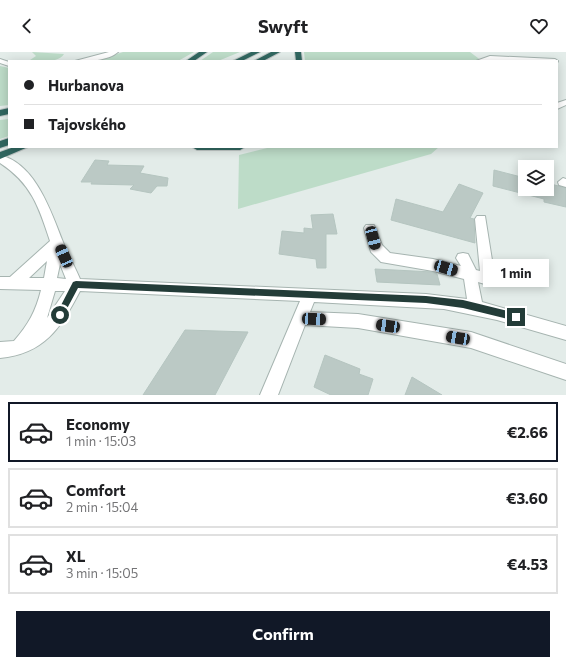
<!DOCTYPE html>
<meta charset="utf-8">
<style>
body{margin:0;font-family:Commissioner,sans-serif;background:#f6f6f6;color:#202124;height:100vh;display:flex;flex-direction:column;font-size:15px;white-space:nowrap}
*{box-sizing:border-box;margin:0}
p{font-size:13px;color:#757577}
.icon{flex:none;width:22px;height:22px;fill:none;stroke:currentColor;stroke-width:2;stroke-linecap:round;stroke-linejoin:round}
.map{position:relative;height:343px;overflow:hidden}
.sheet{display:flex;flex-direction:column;background:#fff;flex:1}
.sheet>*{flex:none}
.hud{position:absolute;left:8px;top:8px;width:550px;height:88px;border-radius:0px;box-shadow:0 2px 10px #0003;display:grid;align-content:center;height:88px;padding:0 16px;background:#fff}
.controls{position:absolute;left:518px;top:108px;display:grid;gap:8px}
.controls a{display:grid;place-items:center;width:36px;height:36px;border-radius:0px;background:#fff;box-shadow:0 2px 10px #0003;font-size:20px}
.end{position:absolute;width:18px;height:18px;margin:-9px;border:5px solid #233c38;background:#fff;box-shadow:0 0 0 2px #fff}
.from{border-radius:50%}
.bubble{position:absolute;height:28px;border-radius:0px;background:#fff;box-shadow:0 2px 10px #0003;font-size:13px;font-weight:700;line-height:28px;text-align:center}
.car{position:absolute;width:12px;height:24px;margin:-12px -6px;border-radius:5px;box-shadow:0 0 3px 1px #0007;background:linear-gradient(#222 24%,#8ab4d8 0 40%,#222 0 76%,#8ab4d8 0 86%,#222 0)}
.hud b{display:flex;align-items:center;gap:14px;height:38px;font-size:15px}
.hud b+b{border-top:1px solid #e0e0e0}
.hud i{width:10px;height:10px;background:#202124}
ul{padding:7px 0 0;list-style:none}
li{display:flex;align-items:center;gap:12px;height:60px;margin:0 8px 6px;padding:0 8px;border:2px solid #e0e0e0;border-radius:0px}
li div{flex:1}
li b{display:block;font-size:15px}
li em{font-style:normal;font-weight:700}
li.selected{border-color:#111827}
li>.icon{width:36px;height:36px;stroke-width:1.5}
.action{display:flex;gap:8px;margin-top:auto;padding:8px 16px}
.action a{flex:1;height:46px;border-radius:0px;background:#111827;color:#fff;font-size:16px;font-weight:700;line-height:46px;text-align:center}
header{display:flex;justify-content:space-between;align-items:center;height:52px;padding:0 16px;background:#fff;font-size:18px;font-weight:700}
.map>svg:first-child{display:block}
.green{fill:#bddcc8}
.building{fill:#bbc9c5;stroke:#b5c5c0}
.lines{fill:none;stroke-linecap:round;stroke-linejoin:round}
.minor-casing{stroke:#a6b4b0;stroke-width:2}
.highway-casing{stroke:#c1c8c7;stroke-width:2}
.minor{fill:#fff;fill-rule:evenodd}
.highway{fill:#316760;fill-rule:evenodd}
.route{fill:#233c38}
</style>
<header><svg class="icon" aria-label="back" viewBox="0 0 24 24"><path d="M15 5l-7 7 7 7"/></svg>Swyft<svg class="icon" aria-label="heart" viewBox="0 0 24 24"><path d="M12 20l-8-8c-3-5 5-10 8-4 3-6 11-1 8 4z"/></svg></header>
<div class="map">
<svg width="566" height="343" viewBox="0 0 566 343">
<rect width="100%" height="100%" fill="#e3ece9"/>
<path class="green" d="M32,0L64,2C59,11 39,10 30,8L36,4Z
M123,0H194L178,9H96Z
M213,0H240L218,9H200Z
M304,0H470L482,9H305Z
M0,14L9,16V53L0,54Z
M9,67V84L0,87V68Z
M271,95H439L431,102L238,157L239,103Z"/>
<path class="building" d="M95,108L109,109L107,113L144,114L140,121L168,126L167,134H157L151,141L130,137L134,133L91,132L92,130H81Z
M494,118L525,126V137H547V131L566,136V155L544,150V147L493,134Z
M459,132L483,141L470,166L474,167L475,191L391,168L396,147L443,160Z
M333,162L337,182H326V216H317L316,207L279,202L282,179L304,181V176L313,177L311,163Z
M375,217L433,220L437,222L440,233L377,230Z
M185,278L248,280L215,343H143Z
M325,303L360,317L359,322L373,327L368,343H331L314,335Z
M412,325L442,343H405Z"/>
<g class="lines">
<g class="minor-casing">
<path id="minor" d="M109,0H118C108,9 88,9 75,9Z
M490,4L555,7L558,9L557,11V9H476Z
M0,7L9,10V14L0,11Z
M566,48V53L557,57V51Z
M0,103C36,112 51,160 63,190C68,203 75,215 80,227L426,242L467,247L464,227L433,219L381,210L371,200L364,176L366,173H374L382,193L390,201L433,207L461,214L456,206L458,202L463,201L468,202L476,218L480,219L475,167L477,164H485L495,227L493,231L488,233L478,230L482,250L566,274V288L497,268L444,257L314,250L310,260L358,262L471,280L566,312V328L471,296L358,276L305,273L278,343H260L300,249L80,239C61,276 44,302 0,306V290L14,289C28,273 36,259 41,238L0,237V225H10L50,189C39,155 31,131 0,111ZM47,209L44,226H29ZM60,212L66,227L57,226ZM55,239H65L47,266Z
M563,126L566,127V135L559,133L558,130Z"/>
</g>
<g class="highway-casing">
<path id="highway" d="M199,0H207L194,9H186Z
M251,0H260L242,9H233Z
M271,0H280L263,9H254Z
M295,0H301L302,9H296Z
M9,56V62L0,64V58Z
M9,86V93L0,96V89Z
M14,95H28L0,107V100Z
M192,95H245L240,98H197Z"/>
</g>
<use href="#minor" class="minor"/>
<use href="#highway" class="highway"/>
</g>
<path class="route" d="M76,229L426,244L463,248L516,261L520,265L516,269L463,256L426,251L78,236L62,266H57V261L73,230Z"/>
</svg>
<div class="controls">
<a><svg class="icon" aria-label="layers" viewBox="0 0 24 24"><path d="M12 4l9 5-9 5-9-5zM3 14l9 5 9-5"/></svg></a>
</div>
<i class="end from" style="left:60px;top:263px"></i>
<i class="end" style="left:516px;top:265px"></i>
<div class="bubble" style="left:483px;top:207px;width:66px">1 min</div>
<i class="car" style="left:373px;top:186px;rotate:165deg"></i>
<i class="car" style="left:64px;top:204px;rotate:336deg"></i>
<i class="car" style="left:446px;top:216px;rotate:106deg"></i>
<i class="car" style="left:314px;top:267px;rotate:93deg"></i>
<i class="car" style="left:388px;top:274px;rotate:278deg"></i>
<i class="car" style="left:458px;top:286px;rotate:280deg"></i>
<div class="hud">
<b><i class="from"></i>Hurbanova</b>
<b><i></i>Tajovského</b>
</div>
</div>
<section class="sheet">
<ul>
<li class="selected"><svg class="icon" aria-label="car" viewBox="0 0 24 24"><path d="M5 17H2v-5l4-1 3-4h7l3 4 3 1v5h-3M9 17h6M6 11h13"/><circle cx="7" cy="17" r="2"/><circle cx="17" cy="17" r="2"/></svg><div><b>Economy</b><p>1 min · 15:03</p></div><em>€2.66</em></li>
<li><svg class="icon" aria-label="car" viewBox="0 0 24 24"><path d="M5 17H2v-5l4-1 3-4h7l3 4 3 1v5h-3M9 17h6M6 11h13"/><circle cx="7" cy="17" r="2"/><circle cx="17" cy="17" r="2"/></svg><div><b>Comfort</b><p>2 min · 15:04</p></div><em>€3.60</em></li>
<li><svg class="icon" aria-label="car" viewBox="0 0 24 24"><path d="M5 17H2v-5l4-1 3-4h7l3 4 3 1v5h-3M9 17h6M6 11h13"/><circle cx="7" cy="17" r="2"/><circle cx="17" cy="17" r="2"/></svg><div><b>XL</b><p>3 min · 15:05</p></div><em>€4.53</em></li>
</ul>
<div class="action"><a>Confirm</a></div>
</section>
